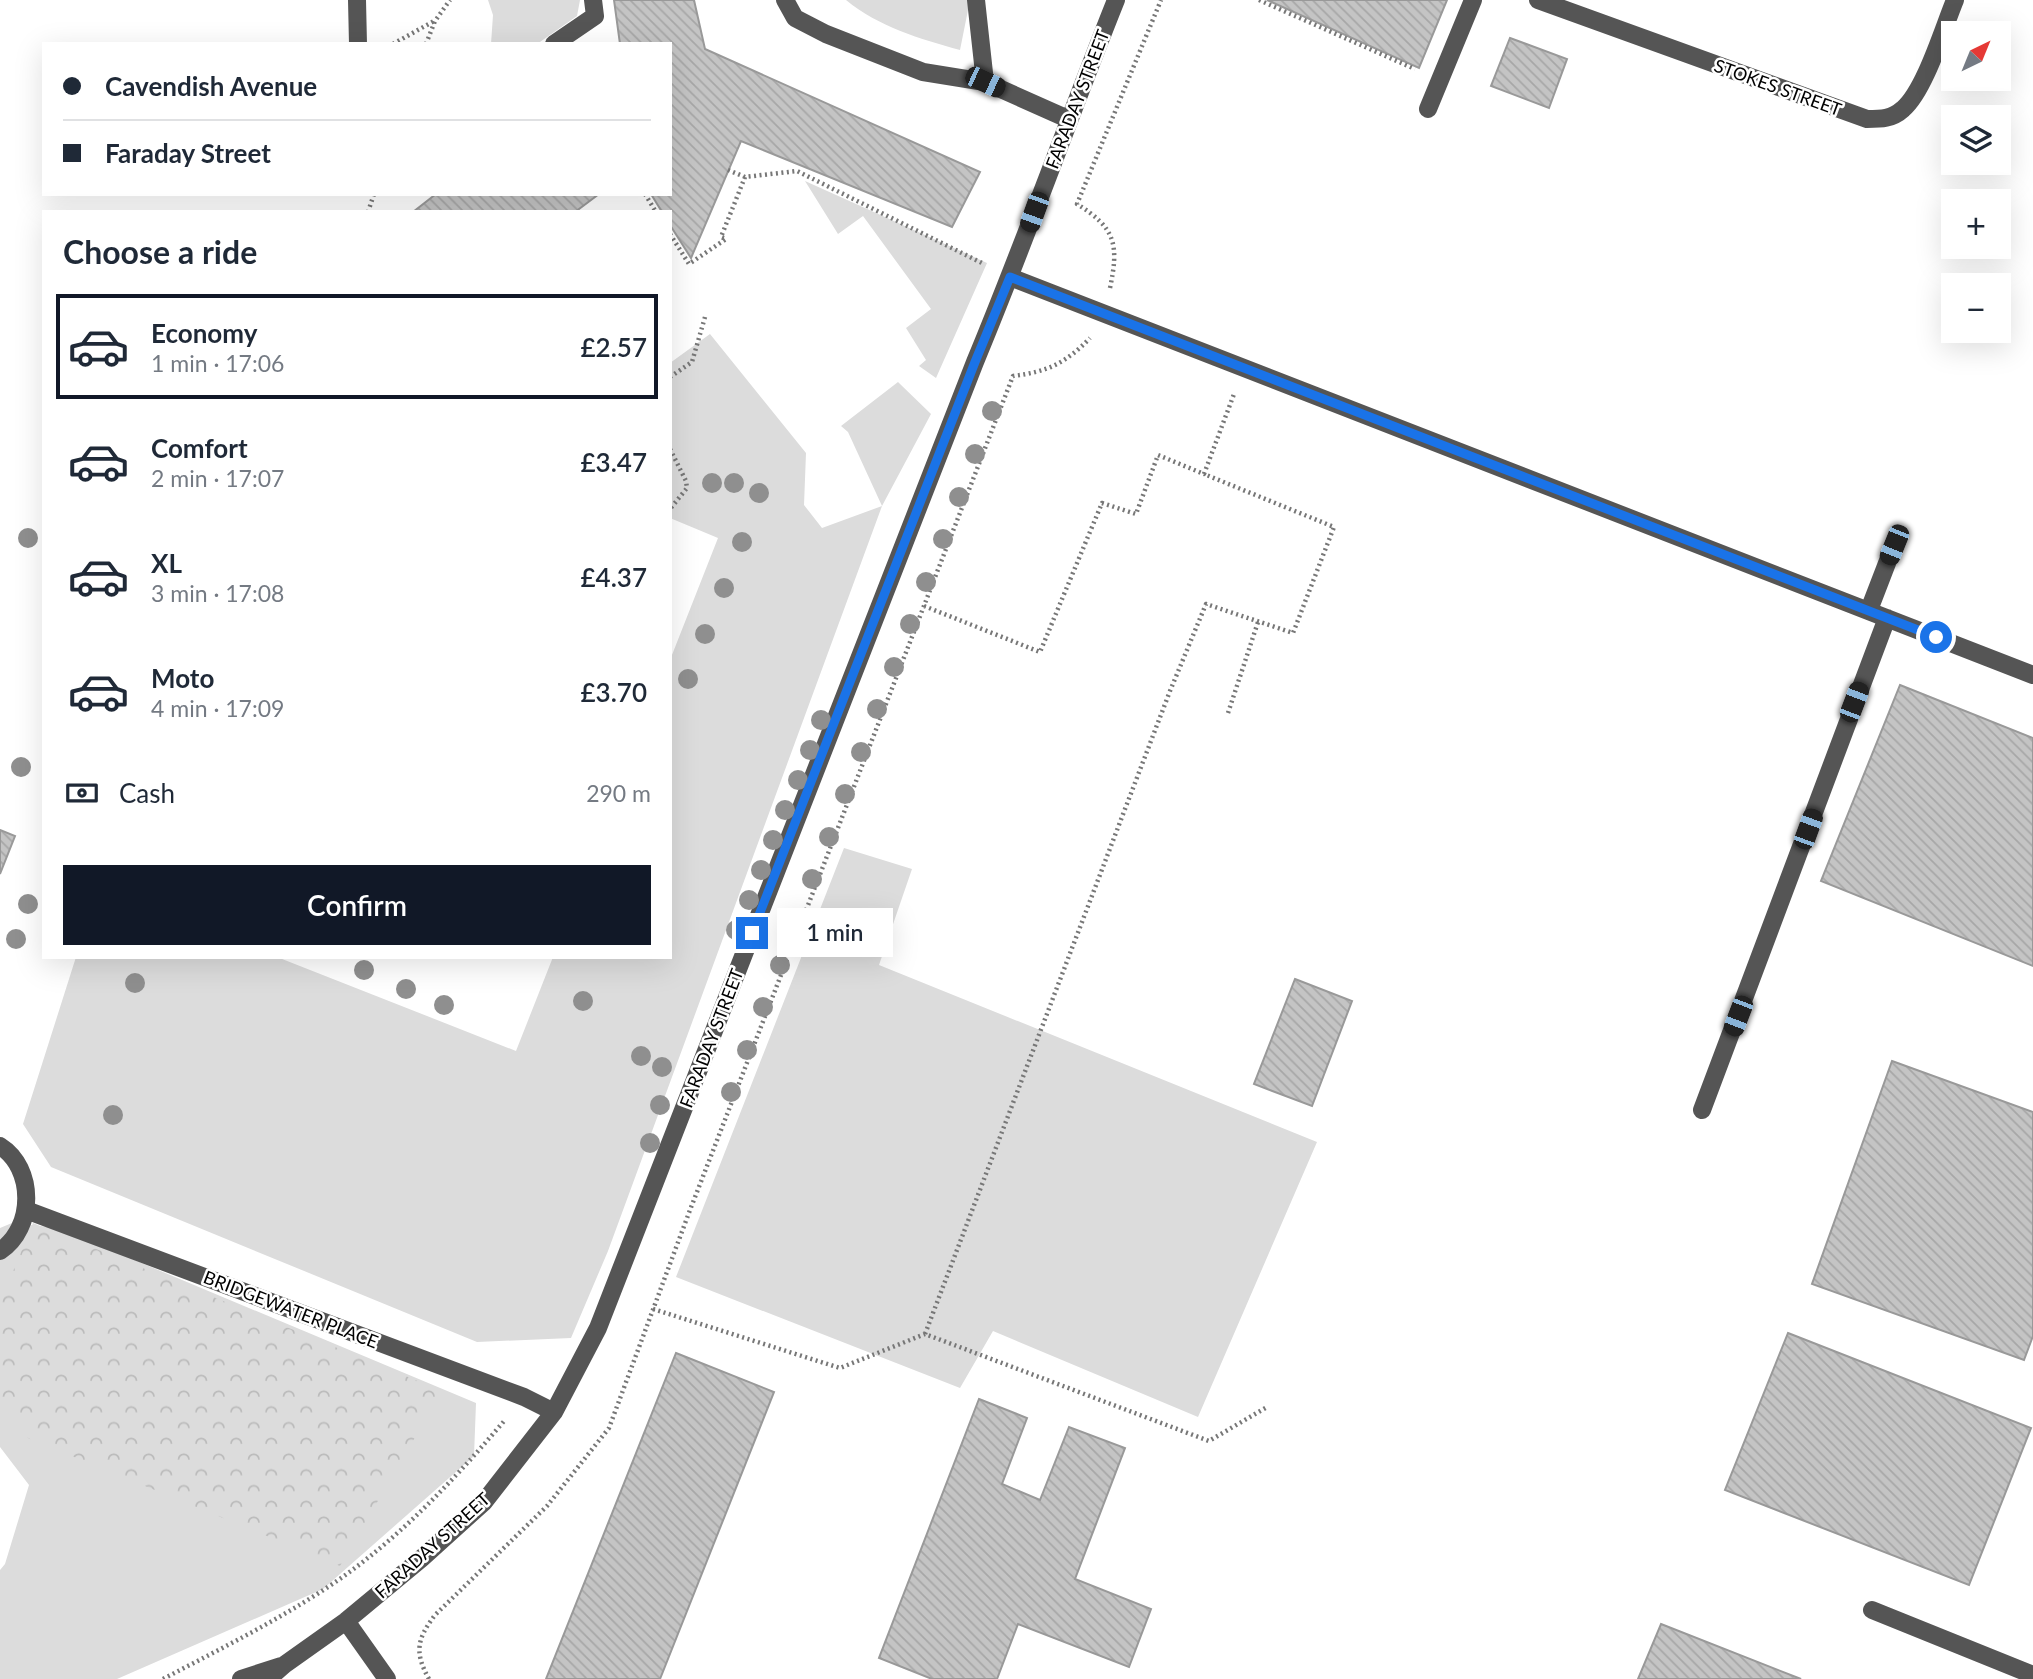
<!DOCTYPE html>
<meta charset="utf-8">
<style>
body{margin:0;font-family:Lato,sans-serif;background:#f6f6f7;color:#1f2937;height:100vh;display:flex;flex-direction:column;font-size:26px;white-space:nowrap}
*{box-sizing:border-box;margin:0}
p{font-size:23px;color:#747a83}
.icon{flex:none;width:38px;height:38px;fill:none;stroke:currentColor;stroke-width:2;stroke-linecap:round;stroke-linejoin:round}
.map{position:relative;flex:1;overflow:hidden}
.sheet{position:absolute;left:42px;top:210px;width:630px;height:749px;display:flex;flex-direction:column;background:#fff;border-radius:0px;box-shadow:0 7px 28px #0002}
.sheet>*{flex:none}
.guide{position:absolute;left:42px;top:42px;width:630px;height:154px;border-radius:0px;box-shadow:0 7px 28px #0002;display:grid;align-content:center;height:154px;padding:0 21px;background:#fff}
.needle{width:46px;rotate:43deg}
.tools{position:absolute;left:1941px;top:21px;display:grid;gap:14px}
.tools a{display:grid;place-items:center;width:70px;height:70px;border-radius:0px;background:#fff;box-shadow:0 7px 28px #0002;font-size:35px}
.end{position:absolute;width:32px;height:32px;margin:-16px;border:9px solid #1a73e8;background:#fff;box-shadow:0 0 0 4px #fff}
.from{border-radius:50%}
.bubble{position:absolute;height:49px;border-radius:0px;background:#fff;box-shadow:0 7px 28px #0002;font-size:23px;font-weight:600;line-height:49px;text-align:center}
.car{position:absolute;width:21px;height:42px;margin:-21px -10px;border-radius:9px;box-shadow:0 0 5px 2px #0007;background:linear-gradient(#222 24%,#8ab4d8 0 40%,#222 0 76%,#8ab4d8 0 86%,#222 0)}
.guide b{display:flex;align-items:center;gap:24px;height:66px;font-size:26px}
.guide b+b{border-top:2px solid #e0e1e3}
.guide i{width:18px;height:18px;background:#1f2937}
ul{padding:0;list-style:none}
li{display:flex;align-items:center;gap:21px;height:105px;margin:0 14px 10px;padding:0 7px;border:4px solid transparent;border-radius:0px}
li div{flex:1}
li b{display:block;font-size:26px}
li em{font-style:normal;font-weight:600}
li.active{border-color:#111827}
li>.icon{width:63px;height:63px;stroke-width:1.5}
h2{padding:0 21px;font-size:32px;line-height:84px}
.pay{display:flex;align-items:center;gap:18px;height:77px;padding:0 21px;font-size:26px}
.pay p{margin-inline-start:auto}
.button{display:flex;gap:14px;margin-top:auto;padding:14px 21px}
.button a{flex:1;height:80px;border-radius:0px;background:#111827;color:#fff;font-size:28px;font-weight:600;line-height:80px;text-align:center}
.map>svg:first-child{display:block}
.grass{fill:#dcdcdc}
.forest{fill:url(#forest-crowns)}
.building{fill:url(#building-back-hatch);stroke:#999;stroke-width:2}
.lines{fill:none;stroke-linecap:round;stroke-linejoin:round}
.path{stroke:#777;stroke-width:4.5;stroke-dasharray:2 3.5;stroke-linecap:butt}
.minor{stroke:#555;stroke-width:18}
.tree{fill:#8f8f8f}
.route{stroke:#1a73e8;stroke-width:9}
.labels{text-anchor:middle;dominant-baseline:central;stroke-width:5;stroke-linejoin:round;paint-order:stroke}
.street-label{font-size:18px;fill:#000;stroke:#fff}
</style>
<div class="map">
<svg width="2033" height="1679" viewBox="0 0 2033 1679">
<defs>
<pattern id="forest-crowns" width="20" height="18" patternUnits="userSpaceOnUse" patternTransform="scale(1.75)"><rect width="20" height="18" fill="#dcdcdc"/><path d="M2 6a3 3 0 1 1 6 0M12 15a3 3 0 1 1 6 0" fill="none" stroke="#bbb"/></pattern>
<pattern id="building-back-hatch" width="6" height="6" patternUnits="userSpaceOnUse" patternTransform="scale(1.75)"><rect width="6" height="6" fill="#c4c4c4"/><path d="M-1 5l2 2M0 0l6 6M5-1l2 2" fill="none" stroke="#a7a7a7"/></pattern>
</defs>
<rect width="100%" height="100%" fill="#fff"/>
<path class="grass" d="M488,0H580L577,16L537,44H491L493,15Z
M846,0H970L960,50C920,39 879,27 846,0Z
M805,181L987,263L936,378L919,366L926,360L906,328L931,309L863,216L838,234Z
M710,334L806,453L804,505L822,528L882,506L848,432L841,426L898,382L931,414L882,506L608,1251L571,1338L477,1342L51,1167L23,1124L76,957H277L516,1051L553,957H670V660L718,538L670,518V363Z
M844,848L912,869L879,965L1317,1142L1198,1417L993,1331L960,1388L676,1277Z
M12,1223L58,1228L476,1403L474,1456L323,1589L117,1679H0V1570L5,1564L29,1485L0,1447V1228Z"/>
<path class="forest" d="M33,1223L442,1391L340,1566L28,1438L0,1408V1303Z"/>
<path class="building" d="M614,0H694L705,49L980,172L952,227L741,141L691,258L670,225V212H662L651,194H670V44H620Z
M1267,0H1447L1419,68Z
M1510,38L1567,59L1549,108L1491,86Z
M436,194H599L575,212H413Z
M1900,685L2033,738V966L1821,881Z
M0,830L15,836L0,874Z
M1295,979L1352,1001L1312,1106L1254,1084Z
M1892,1061L2033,1112V1336L2024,1360L1812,1284Z
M1788,1333L2031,1428L1969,1585L1725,1490Z
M676,1353L774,1392L660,1679H546Z
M979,1399L1027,1418L1002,1484L1040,1500L1069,1427L1125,1448L1075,1579L1151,1609L1129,1667L1018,1624L997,1679H932L879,1658Z
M1661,1624L1801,1679H1638Z"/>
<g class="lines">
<path class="path" d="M1259,0L1415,69
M393,44L434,21
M426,44L435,21L450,0
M728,170L745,177L797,171L984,264
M645,194L656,212
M368,212L374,194
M670,234L689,264L726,239L721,237L745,177
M1110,288C1119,245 1116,228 1077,204L1161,0
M670,377L692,362L705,317
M670,449L686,481L687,488L670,509
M924,606L1040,652L1102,503L1136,514L1158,455L1204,474L1234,394
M1228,713L1258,622
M653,1309L840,1368L925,1334L1209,1441L1267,1407
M925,1334L1170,691L1206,604L1293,633L1334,527L1204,474
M163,1679C220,1649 277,1621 331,1585C398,1540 453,1481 505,1420
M429,1679C414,1652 417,1639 435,1615L547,1506L609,1428L690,1210L1013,376C1047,372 1066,363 1090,338"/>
<path class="minor" d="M357,0L358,44
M785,0L795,18L826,34L923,72L985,82L1068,119
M976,0L985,82
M1538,0L1867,119C1881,119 1892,119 1903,109C1925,90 1943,29 1955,0
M554,44L595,16L593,0
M1428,109L1473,0
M1010,277L2033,675
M1869,610L1894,545
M1702,1110L1887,618
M0,1146C35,1168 35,1228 0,1251
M26,1210L524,1397L554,1412
M1872,1610L2033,1675
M346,1621L387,1679
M241,1679L281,1666
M268,1679L284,1665L346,1621L422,1558L484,1502L554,1412L598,1328L975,362C1025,242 1068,120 1116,0"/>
</g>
<g class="tree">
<circle cx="992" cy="411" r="10"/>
<circle cx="975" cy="454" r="10"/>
<circle cx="712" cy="483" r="10"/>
<circle cx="734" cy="483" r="10"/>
<circle cx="759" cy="493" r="10"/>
<circle cx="959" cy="497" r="10"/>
<circle cx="28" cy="538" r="10"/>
<circle cx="943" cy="539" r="10"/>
<circle cx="742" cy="542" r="10"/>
<circle cx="926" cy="582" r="10"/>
<circle cx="724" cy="588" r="10"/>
<circle cx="910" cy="624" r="10"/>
<circle cx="705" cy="634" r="10"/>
<circle cx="894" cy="667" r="10"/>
<circle cx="688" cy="679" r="10"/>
<circle cx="877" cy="709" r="10"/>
<circle cx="821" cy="720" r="10"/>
<circle cx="810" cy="750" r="10"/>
<circle cx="861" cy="752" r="10"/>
<circle cx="21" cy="767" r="10"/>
<circle cx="798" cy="780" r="10"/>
<circle cx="845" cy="794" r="10"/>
<circle cx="785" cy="810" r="10"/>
<circle cx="829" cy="837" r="10"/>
<circle cx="773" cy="840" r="10"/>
<circle cx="761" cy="870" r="10"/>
<circle cx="812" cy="879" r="10"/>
<circle cx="749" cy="900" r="10"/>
<circle cx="28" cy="904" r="10"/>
<circle cx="796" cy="922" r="10"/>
<circle cx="736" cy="930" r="10"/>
<circle cx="16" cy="939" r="10"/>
<circle cx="780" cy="965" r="10"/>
<circle cx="364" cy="970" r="10"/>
<circle cx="135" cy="983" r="10"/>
<circle cx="406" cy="989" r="10"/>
<circle cx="583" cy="1001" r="10"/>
<circle cx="444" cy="1005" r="10"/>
<circle cx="763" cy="1007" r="10"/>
<circle cx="747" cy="1050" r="10"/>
<circle cx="641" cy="1056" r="10"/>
<circle cx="662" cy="1067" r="10"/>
<circle cx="731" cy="1092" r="10"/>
<circle cx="660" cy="1105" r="10"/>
<circle cx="113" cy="1115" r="10"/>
<circle cx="650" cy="1143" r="10"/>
</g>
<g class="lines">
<path class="route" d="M752,933L975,362L1010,277L1936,637"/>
</g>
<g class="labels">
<g class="street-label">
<text transform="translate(1778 87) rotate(20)">STOKES STREET</text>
<text transform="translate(1077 99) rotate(-69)">FARADAY STREET</text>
<text transform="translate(711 1038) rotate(-69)">FARADAY STREET</text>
<text transform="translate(291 1309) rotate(21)">BRIDGEWATER PLACE</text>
<text transform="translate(432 1545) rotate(-42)">FARADAY STREET</text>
</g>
</g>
</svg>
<div class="tools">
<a><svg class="needle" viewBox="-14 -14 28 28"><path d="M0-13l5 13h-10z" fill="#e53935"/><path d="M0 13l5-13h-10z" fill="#747a83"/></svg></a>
<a><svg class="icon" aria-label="layers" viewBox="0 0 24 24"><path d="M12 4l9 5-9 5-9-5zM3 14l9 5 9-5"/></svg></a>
<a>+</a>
<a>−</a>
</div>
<i class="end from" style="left:1936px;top:637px"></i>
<i class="end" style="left:752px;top:933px"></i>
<div class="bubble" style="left:777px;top:908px;width:116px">1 min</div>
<i class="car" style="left:985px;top:82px;rotate:115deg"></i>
<i class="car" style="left:1034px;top:212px;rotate:200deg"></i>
<i class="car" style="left:1894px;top:545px;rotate:202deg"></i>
<i class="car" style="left:1854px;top:702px;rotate:21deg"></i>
<i class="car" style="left:1808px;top:829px;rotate:20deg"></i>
<i class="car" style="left:1738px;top:1016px;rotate:201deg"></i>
<div class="guide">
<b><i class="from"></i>Cavendish Avenue</b>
<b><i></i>Faraday Street</b>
</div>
<section class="sheet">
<h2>Choose a ride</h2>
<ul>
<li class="active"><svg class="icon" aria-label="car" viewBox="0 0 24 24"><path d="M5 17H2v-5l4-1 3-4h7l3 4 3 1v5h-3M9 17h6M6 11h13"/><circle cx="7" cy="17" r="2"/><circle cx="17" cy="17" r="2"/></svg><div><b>Economy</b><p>1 min · 17:06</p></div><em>£2.57</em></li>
<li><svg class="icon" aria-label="car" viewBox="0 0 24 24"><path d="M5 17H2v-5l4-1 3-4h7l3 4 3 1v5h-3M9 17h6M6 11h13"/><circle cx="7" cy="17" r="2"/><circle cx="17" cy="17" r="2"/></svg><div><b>Comfort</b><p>2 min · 17:07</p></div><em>£3.47</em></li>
<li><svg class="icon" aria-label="car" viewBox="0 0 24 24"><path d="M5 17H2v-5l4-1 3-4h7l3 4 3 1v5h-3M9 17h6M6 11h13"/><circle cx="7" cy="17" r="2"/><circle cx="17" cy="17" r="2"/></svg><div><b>XL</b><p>3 min · 17:08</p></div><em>£4.37</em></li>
<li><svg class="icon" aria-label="car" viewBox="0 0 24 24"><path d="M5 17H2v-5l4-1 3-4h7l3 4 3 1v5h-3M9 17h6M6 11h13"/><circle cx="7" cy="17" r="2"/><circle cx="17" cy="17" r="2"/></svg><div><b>Moto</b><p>4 min · 17:09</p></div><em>£3.70</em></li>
</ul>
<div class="pay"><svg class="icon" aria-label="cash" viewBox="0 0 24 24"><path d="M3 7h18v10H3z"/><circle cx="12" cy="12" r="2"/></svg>Cash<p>290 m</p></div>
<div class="button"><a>Confirm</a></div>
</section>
</div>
